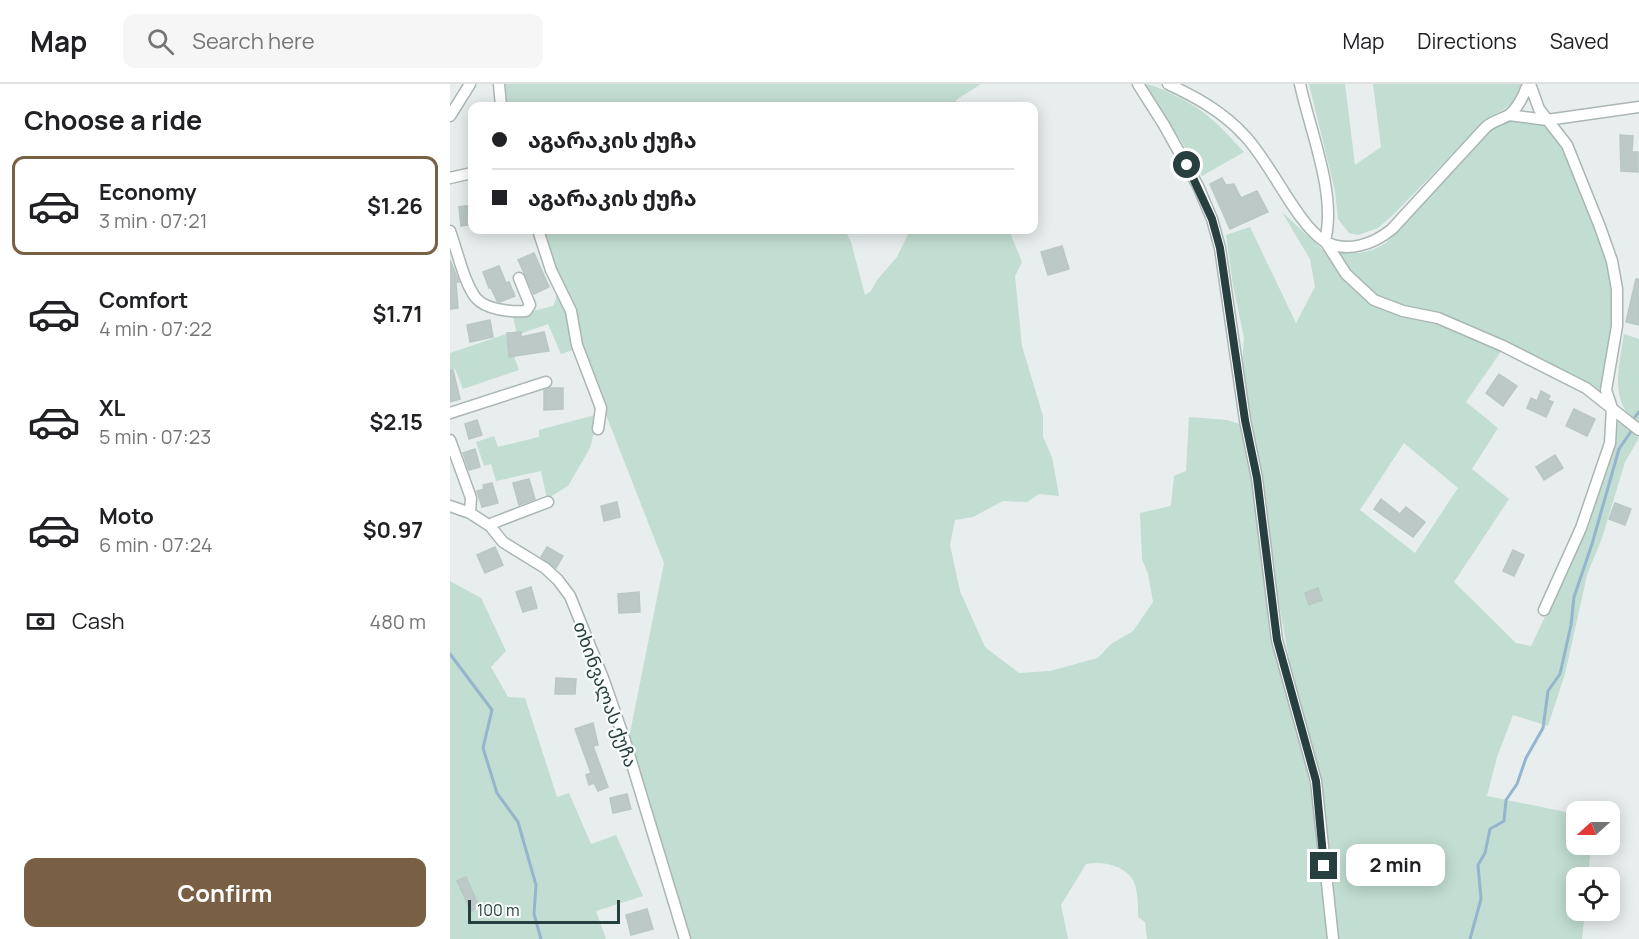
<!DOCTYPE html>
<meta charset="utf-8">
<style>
body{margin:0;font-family:Manrope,"Noto Sans Georgian",sans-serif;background:#f6f6f6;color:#202124;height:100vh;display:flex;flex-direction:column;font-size:22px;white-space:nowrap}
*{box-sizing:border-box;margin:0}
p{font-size:20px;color:#757577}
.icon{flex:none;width:33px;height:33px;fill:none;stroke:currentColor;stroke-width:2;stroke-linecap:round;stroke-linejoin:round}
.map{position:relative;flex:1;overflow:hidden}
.details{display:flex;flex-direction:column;background:#fff;width:450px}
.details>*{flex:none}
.banner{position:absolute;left:18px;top:18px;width:570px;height:132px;border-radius:12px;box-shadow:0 3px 15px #0003;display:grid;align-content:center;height:132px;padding:0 24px;background:#fff}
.needle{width:39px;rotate:249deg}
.buttons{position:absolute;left:1116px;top:717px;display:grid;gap:12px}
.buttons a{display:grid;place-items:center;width:54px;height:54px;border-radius:12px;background:#fff;box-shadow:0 3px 15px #0003;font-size:30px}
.scale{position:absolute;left:18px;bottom:15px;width:152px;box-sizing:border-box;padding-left:6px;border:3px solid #273f3f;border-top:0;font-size:16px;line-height:21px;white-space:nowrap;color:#273f3f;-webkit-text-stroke:4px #f7fbfa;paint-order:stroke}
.end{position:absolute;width:27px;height:27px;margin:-14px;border:8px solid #273f3f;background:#fff;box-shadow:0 0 0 3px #fff}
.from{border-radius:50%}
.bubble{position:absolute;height:42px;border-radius:12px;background:#fff;box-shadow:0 3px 15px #0003;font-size:20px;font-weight:700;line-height:42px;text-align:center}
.banner b{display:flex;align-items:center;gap:21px;height:57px;font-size:22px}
.banner b+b{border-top:2px solid #e0e0e0}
.banner i{width:15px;height:15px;background:#202124}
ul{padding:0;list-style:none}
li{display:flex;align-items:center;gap:18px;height:99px;margin:0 12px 9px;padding:0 12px;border:3px solid transparent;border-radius:12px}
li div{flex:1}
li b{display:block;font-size:22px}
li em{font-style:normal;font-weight:700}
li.active{border-color:#796045}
li>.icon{width:54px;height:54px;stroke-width:1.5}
h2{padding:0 24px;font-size:27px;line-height:72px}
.pay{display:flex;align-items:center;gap:15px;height:66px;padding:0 24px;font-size:22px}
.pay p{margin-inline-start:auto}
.button{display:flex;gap:12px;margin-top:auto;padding:12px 24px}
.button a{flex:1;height:69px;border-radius:12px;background:#796045;color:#fff;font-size:24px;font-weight:700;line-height:69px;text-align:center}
header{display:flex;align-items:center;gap:36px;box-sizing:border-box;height:84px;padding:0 30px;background:#fff;border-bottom:2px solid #e0e0e0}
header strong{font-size:28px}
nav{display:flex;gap:33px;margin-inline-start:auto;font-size:21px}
.search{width:420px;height:54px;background:#f6f6f6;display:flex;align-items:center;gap:15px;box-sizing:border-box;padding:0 21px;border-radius:12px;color:#757577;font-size:22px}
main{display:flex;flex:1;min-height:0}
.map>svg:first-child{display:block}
.green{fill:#c2ddd1;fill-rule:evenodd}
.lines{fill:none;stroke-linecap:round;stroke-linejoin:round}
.stream{stroke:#94b5cd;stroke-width:3}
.building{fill:#bcc9c7;stroke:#b9c7c5;stroke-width:1.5}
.minor-casing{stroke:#aab6b5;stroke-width:13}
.minor{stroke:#fff;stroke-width:10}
.route{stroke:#273f3f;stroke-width:8}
.labels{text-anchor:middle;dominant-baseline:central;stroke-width:4.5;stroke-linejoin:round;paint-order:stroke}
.street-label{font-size:18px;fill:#273f3f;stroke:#f7fbfa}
</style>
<header>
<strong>Map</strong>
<div class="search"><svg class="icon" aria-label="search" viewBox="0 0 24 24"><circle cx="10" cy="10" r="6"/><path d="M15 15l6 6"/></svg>Search here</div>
<nav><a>Map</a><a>Directions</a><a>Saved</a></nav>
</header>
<main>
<section class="details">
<h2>Choose a ride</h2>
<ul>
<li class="active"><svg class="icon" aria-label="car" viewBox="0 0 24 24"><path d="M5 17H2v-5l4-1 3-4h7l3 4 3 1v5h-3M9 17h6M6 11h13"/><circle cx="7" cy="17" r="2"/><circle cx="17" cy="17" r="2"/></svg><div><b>Economy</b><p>3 min · 07:21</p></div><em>$1.26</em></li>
<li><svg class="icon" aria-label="car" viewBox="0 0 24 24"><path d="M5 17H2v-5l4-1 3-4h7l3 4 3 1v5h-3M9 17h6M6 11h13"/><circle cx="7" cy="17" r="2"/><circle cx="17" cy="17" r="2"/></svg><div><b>Comfort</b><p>4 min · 07:22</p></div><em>$1.71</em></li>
<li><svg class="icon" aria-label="car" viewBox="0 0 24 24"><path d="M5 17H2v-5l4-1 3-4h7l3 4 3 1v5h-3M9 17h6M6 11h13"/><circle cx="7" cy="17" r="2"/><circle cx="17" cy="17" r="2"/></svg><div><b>XL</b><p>5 min · 07:23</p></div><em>$2.15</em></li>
<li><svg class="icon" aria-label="car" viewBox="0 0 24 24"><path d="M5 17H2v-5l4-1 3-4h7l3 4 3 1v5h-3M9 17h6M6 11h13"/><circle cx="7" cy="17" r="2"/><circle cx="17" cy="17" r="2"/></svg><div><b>Moto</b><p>6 min · 07:24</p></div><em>$0.97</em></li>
</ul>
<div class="pay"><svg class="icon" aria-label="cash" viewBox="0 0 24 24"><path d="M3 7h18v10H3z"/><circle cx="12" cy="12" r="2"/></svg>Cash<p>480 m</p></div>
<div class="button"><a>Confirm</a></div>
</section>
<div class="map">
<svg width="1189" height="855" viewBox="0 0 1189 855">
<rect width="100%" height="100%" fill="#e7eeed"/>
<path class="green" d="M52,0H531L506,16L508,22H54Z
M691,0C703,0 711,5 722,10C757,27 768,40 794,68L752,92L730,55Z
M859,0H895L905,81L931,63L923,0H1072L1062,20L1033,38L944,130L928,144L908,151L899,149L888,135L885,107Z
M1066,36C1076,36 1089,36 1098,42C1122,60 1162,185 1164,217C1165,240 1156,276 1152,299L1149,306L1040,252L953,224L923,211L882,165C903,172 917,170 936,159L1036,49L1054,37Z
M832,128L873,166L919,220L935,227L991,238L1052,266L1016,318L1048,344L1022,385L1059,415L1004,498L1066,559L1081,562L1138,443L1168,337L1189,354L1175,378L1152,454L1137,491L1115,590L1098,642L1063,631L1047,673L1037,712L1126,730V760L1141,761L1138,793L1126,794V826L1135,827L1132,855H889L872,698L841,587L825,496L814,397L795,305L792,281L794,254L783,201L776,151L800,143L846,239L865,203L860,175ZM954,359L1008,404L965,469L910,426Z
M90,146H395L401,158L415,211L421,207L427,196L447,173L460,146H559L572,178L565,192L572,262L593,332V353L602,373L609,412L589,410L577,418L553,417L523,433L505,436L500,461L510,507L535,563L569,589L600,587L648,574L661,560L683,547L703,518L698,490L692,475L690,429L721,422L724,392L736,387L739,333L777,336L793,341L848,649L866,726L868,782L877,827V855H697L695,838L688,833C688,823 688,813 686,804C682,783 654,776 636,780L611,821L618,855H240L179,654L214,479L129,262Z
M106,205L112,209L126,265L111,270L98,240L67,251L63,232L103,222L106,215Z
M56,250L69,286L13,305L5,285L0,286V269Z
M1174,250L1189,255V341C1158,317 1169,284 1174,250Z
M149,330L140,364L118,402L97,415L91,387L46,397L41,380L34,382L26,358L44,352L48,363L89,353V346Z
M0,497L31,514L56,567L41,583L58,613L75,614L107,713L119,709L141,760L166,751L193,812L146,827L156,855H0Z"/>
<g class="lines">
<path class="stream" d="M1185,333L1189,328
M0,570L42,626L33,664L47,709L68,738L86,801L84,830L91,855
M1020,855L1031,815L1028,781L1035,769L1040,745L1054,737L1056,716L1067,700L1076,674L1093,644L1098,607L1110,590L1121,541L1124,513L1142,460L1169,365L1182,346"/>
</g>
<path class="building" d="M1170,51L1183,52L1182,68H1188V88L1171,87Z
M772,94L776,101L784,100L791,114L807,107L818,128L780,145L760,100Z
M22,121V140L11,142L9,123Z
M612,162L619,185L598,191L591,168Z
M84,169L99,203L84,210L68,176Z
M0,176L9,198H6L8,224L0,225Z
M49,182L56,199L59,198L65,212L50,218L47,217L41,204H39L33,188Z
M1186,195H1189V241L1176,238Z
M40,236L43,253L20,258L17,241Z
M71,248V253L94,248L99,267L59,273L57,249Z
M0,286H3L10,315L0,318Z
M1049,290L1067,302L1053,322L1036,309Z
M99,304H113V325L94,326V307Z
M1091,307L1100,312L1098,316L1103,318L1096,333L1077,324L1081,314L1087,317Z
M1124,325L1145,335L1137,352L1116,342Z
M27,336L32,351L19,355L15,340Z
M25,365L30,383L19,386L13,369Z
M1105,371L1113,384L1094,396L1086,383Z
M79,395L85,415L69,421L63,399Z
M42,399L48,419L32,423L27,407L34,405L33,401Z
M931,415L950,430L956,423L975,438L963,453L924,425Z
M167,418L170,433L154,437L151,422Z
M1165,419L1181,425L1175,441L1159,435Z
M45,463L53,481L35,489L27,471Z
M97,463L113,472L106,484L91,473Z
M1063,466L1074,471L1064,492L1053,487Z
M81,503L87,524L73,528L66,508Z
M868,504L872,516L859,521L855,509Z
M189,508L190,528L169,529L168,510Z
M106,594L126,595L125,610H105Z
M143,639L148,661L143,662L158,703L148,707L144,699L139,701L136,691L141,689L125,645Z
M177,710L181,725L163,729L160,714Z
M16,793L29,823L21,827L7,797Z
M197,825L203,845L181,851L176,831Z"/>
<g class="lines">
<g class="minor-casing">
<path id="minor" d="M49,0L51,22
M688,0L714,41L748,102L762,135L770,164L795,336L807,394L827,556L866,697L883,855
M718,0C746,13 773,28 794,51C820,77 846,139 874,157C897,170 924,160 942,145L1036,43C1043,37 1052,35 1059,31C1068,24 1074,11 1078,0
M850,0C860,47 887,110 875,157L896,190L924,216L953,227L988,234L1053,262L1136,304L1189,346
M1080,0L1089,25L1117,61L1150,143L1162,177L1167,205V242L1156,306L1162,324L1160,359L1131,444L1094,526
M1059,31L1097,36L1189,23
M0,32L20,0
M0,94L22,89
M88,146L101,186L121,227L127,261L151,324L148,345
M0,147C7,166 14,199 26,214C36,226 61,228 76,227L80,221L69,194
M0,329L96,298
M0,356L21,414L20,429
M0,422L20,429L40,442L53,458L95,484L108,496L120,512L153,594L175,657L235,855
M40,442L43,439L98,418"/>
</g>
<use href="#minor" class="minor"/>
</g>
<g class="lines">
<path class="route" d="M737,81L762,135L770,164L795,336L807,394L827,556L866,697L874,782"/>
</g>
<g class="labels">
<g class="street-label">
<text transform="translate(156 610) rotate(70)">თხინვალას ქუჩა</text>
</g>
</g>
</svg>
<div class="buttons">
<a><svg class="needle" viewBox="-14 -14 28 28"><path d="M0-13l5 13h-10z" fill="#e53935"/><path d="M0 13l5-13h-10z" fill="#757577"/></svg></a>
<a><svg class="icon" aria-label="locate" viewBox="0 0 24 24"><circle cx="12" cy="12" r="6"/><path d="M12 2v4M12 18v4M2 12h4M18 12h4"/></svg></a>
</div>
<div class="scale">100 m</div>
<i class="end from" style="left:737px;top:81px"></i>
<i class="end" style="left:874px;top:782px"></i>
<div class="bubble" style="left:896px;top:760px;width:99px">2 min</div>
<div class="banner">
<b><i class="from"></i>აგარაკის ქუჩა</b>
<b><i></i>აგარაკის ქუჩა</b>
</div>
</div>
</main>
